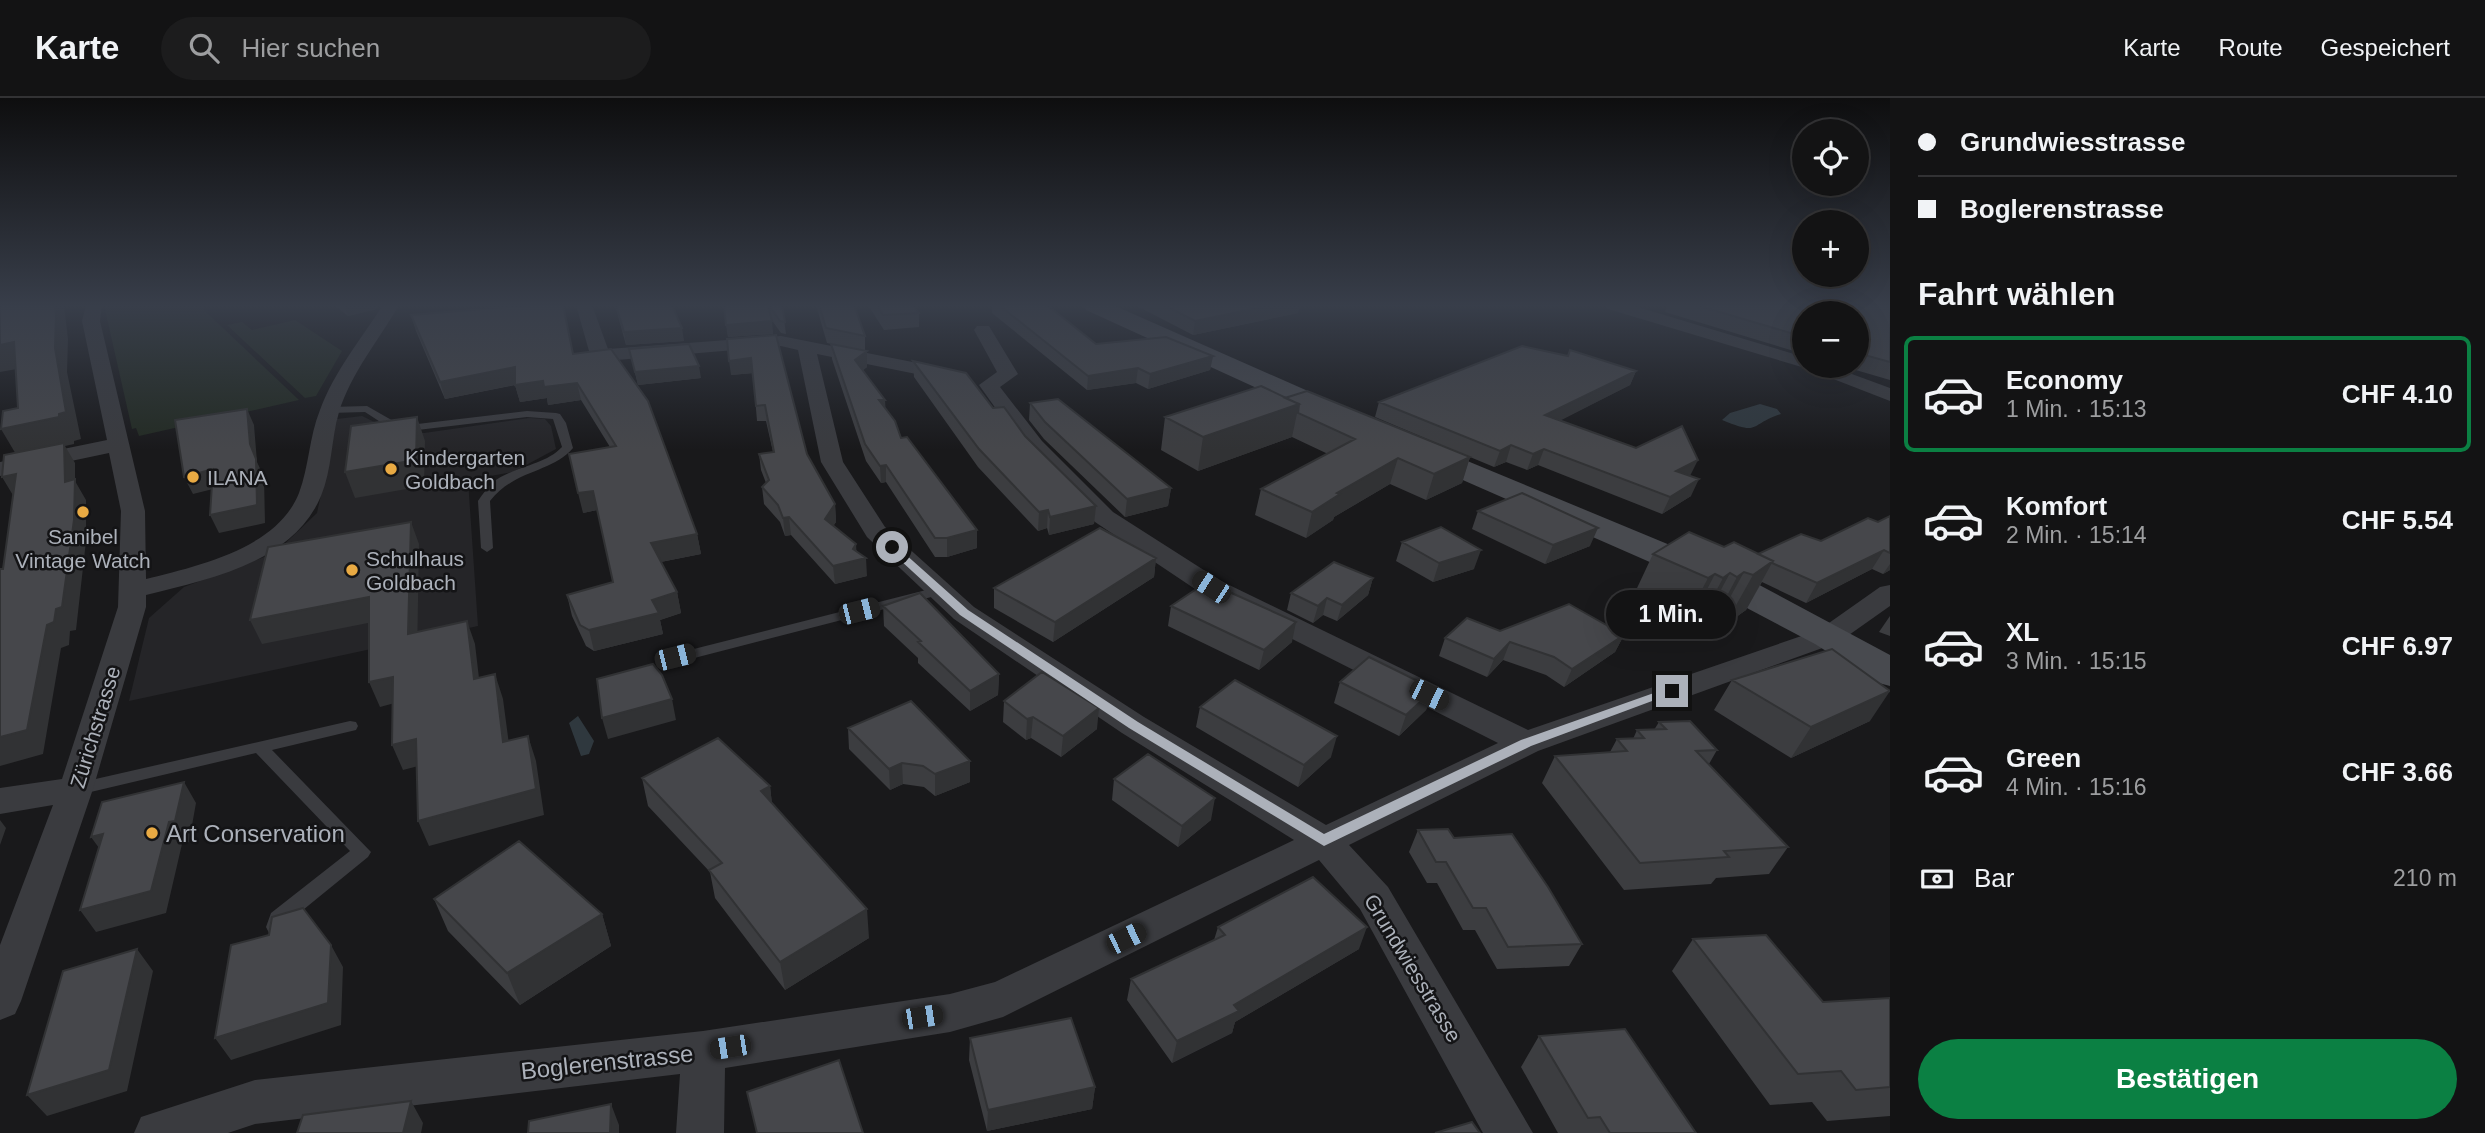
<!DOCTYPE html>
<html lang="de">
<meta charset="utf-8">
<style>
body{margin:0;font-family:Helvetica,sans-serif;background:#1c1c1d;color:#f1f3f6;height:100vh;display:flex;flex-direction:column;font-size:26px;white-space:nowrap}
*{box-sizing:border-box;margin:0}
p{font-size:23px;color:#9d9ea0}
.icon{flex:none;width:38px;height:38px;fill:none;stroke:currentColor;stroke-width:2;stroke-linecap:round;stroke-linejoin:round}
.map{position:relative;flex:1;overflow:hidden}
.sheet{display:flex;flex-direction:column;background:#131314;width:595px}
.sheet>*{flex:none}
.banner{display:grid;align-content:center;height:154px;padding:0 28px;background:#131314}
.tools{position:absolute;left:1792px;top:21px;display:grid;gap:14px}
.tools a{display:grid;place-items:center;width:77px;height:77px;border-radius:50%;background:#131314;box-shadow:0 7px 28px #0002,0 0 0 2px #323234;font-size:35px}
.end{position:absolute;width:32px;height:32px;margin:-16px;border:9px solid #acb1ba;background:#111;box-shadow:0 0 0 4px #111}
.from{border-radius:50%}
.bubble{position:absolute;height:49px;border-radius:24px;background:#131314;box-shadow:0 7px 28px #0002,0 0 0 2px #323234;font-size:23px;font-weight:700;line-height:49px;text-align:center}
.car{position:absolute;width:21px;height:42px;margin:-21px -10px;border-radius:9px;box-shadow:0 0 5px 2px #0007;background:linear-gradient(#222 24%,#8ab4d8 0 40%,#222 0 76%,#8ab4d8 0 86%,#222 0)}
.banner b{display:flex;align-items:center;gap:24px;height:66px;font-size:26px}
.banner b+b{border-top:2px solid #323234}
.banner i{width:18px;height:18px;background:#f1f3f6}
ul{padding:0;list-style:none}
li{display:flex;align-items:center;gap:21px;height:116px;margin:0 14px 10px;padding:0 14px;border:4px solid transparent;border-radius:10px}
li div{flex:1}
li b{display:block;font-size:26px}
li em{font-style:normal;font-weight:700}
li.selected{border-color:#0b8043}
li>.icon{width:63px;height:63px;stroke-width:1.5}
h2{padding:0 28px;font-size:32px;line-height:84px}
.pay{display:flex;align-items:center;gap:18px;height:77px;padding:0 28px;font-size:26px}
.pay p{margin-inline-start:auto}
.action{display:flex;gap:14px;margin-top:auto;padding:14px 28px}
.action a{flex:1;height:80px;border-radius:42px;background:#0b8043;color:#fff;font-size:28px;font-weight:700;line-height:80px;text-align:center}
header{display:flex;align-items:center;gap:42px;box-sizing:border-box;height:98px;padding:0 35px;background:#131314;border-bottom:2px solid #323234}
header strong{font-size:33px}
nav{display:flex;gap:38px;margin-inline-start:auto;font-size:24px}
.search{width:490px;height:63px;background:#1c1c1d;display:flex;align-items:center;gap:18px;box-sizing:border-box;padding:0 24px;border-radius:38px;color:#9d9ea0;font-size:26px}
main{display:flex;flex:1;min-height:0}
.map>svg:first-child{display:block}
.built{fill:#252528}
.green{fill:#232b23}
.water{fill:#2f383e}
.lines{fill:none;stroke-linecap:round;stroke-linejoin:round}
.service{fill:#3a3b3f;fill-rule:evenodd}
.minor{fill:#3a3b3f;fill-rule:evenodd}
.secondary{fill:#484a4f;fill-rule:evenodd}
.wall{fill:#3c3d40}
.shaded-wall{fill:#313234}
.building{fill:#46474b;stroke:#313234;stroke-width:2}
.route{fill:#acb1ba}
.poi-dot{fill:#e9aa43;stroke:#141416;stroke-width:2.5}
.labels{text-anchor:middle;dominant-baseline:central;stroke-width:5;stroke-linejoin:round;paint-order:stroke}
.poi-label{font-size:21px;fill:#acb1ba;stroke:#141416;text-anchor:start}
.street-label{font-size:21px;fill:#acb1ba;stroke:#141416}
.near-poi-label{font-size:24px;fill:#acb1ba;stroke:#141416;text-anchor:start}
.near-street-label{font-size:24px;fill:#acb1ba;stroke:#141416}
</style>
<header>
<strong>Karte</strong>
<div class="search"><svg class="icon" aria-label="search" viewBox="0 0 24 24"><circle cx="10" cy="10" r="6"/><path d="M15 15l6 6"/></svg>Hier suchen</div>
<nav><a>Karte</a><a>Route</a><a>Gespeichert</a></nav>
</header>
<main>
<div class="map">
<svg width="1890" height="1035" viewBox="0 0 1890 1035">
<rect width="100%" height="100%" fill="#19191b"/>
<path class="built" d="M362,318L395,334L424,335L529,320L545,321L551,328L556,351L513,374L468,382L478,528L129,603L149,520L184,489L275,455L317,415L337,321Z"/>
<path class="green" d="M104,207H202L206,214L299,302L139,338L136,330L132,331Z
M295,222L342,253L316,298L305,300L227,227L242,224L252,232Z"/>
<path class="water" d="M1760,306L1777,311L1781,316C1748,327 1761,338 1722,322L1730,315Z
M578,618L594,643L589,656L581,658L569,625Z"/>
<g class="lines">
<path class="service" d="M367,308L395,324L409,327L527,313L556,315L560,316L566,325L573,350C552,375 515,371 490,403L493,450L487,454L481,450L478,403C482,397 487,390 492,385C513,368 544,368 562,349L553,321L527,319L409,333L388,329L365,314L330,315L325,312L330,309Z
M938,489L945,493L943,496L675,565L668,560L670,557Z
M350,623L356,624L358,628L356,632L272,652L371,754L368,759L287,825L283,835L276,837L269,835L266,829L271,815L350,753L256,655L78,697L72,695L69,691L72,687L78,685Z"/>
<path class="minor" d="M86,207H102L100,223L145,413L146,481C197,468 277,451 299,395C309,369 309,339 320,312C334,274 361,241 383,207H399C379,242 351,275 339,314C331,342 332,372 321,398C293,465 209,481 146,497V509L93,691L21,903L15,916L0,922V847L53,707L0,716V690L62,681L118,509L121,413L109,355L0,378V364L107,342L82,223Z
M576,207H592L608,251L781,238L958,273L961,277L958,281L951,283L817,256L843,364L885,429L974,509L1144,619L1326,727L1498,645L1201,495L1095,424L1026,353L979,287L997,274L974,232L977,228H989L1018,276L1000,289L1042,343L1113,414L1221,483L1528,632L1819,532L1880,489L1890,487V508L1839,544L1538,653L1349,747L1388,789L1533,1035H1483L1360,811L1319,762L1003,919L950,934L725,970L724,1035H676L680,976L255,1026L228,1035H134L141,1019L255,982L703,933L950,896L995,884L1294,742L1122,635L954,521L867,439L821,364L798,252L781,248L605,263L589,253Z
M1606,207H1631L1804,259V268H1830L1890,290V303L1805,270L1608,211Z"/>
<path class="secondary" d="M1083,207H1113L1351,312L1355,318L1351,324L1341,327L1331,324L1086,212Z
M1419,343L1735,474L1890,557V588L1875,584L1815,546L1709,490L1408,358L1404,352L1408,346Z"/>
</g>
<path class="wall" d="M334,207H376L377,211L348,218Z
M522,207H563L573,256L697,436L701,456L661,464L677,494L681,515L660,522L663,536L594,553L586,548L572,518L567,497L613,484L597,412L583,415L610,349L581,302L548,307L547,300L520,304L515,287L445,301L416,233L411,217L524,208Z
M615,207H672L684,243L626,247Z
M724,207H782L786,236L781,235L771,221L773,236L728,239Z
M816,207H854L865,238V253L827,245Z
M868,207H913L919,215V229L884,232Z
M992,207H1047L1096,246L1213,258L1210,272L1148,291L1136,285L1087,292L992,215Z
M1135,207H1300L1298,215L1193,237Z
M1664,207H1890V282L1842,268H1857V215H1804V256L1665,214L1667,208Z
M776,237L807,356L835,406L836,424L833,428L857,453L867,478L835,486L791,437L785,438L780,424L764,406L762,389L766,385L761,372L759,356L773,354L766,323H757L753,275L731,277Z
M831,246L867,269L863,272L885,302V311L901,340L977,432V450L947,459H935L886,384L881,385L866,363L832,261Z
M629,251L701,280L638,287Z
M913,263L993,310L1025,338L1096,408L1094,426L1049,437L1047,430L1038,433L978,369L914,279Z
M1636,273L1630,287L1560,322L1690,378L1691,398L1662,416L1538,367L1527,372L1506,364L1494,369L1470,359L1462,385L1426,402L1390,386L1334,419L1333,422L1306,440L1255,417L1261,391L1328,356L1292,339L1198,373L1161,352L1165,319L1285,300L1460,355L1375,319L1379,304Z
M1030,305L1171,390L1168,408L1125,419L1044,341L1029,322Z
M1478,413L1590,448L1545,466L1472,431Z
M1890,418V472L1883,476L1872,471L1806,505L1762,484L1746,512L1725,527L1717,523L1711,528L1703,525L1697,529L1689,526L1682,530L1630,505L1653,456L1724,449L1758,456L1821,443L1878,424Z
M1402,444L1474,471L1433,484L1396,463Z
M1156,460L1154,479L1053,544L994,510V490Z
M1373,480L1368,497L1337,523L1323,517L1313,525L1287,512L1291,495Z
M883,508L999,576L998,597L970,613L918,565V560L884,528Z
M1171,508L1292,544L1259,572L1168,528Z
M1890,518V538L1879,534Z
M1500,533L1624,537L1615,554L1564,589L1546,577L1503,562L1487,579L1439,558L1445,540Z
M1732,582L1870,623L1791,660L1714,612Z
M1340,584L1434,591L1426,612L1399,638L1334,605Z
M1004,603L1097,631L1061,659L1031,640L1026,642L1003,624Z
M1200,609L1331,659L1298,689L1196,629Z
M1659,624L1717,652L1709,666L1788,749L1769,776L1716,780L1711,786L1624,792L1542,685L1555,658L1610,654L1617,641H1633L1637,632H1654Z
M848,630L970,684L935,698L924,689L903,686L890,692L849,651Z
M642,680L770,688L772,706L869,840L785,892L715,800L710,774L648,708Z
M1114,681L1211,722L1178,749L1112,702Z
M1418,732L1454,740L1582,846L1569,868L1497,871L1475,832H1463L1437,785H1427L1409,754Z
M434,801L602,816L611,848L520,907L448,833Z
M1218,829L1359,851L1235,924L1232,935L1172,965L1127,902L1131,881L1214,842Z
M1693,841L1823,904L1890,900V1018L1827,1023L1812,1004L1770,1007L1672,873Z
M1539,938L1696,1035H1558L1521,969Z
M970,940L1095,989L1092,1011L987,1033L969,962Z"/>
<path class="shaded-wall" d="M55,207H64L68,241L67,274L81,341L74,343V346L65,348L75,365V383L86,402V443L76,532L70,533L69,547L61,550L43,656L0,668V639L17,358L1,331L59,319L55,250Z
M344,207H376L377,211L348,218Z
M1265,207H1300L1298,215L1193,237L1195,223Z
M772,223L773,236L728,239L726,227Z
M682,230L684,243L626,247L624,234Z
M14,244L28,269L0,274V247Z
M867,253V269L856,278L855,262Z
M1213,258L1210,272L1148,291L1150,276Z
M751,260L753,275L731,277L729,263Z
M699,268L701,280L638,287L635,274Z
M515,269L519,286L445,301L440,284Z
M1138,270L1136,285L1087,292L1088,278Z
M1636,273L1630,287L1540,333L1545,317Z
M543,283L577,285L581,302L548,307L547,300L520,304L515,287Z
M879,302H885L886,318Z
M1299,306L1292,339L1198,373L1203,339Z
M247,311L254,327L257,364L264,379L265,425L219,435L210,417L250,346Z
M417,319L425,343L424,388L355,400L345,374Z
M1511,347L1506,364L1494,369L1500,353Z
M1544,351L1538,367L1527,372L1533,356Z
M1470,359L1462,385L1426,402L1434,376Z
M1398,360L1390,386L1334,419L1333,422L1306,440L1312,414L1337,395Z
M1698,362L1690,378L1676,373Z
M886,367V384L881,385L880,368Z
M213,371L221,389L193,396L184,379Z
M16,376L14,399L2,379Z
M1699,381L1691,398L1662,416L1670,399Z
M1171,390L1168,408L1125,419L1127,401Z
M593,393L597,412L583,415L578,395Z
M835,406L836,424L826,439L825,421Z
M1096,408L1094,426L1049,437L1050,419Z
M1048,412L1047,430L1038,433L1039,414Z
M789,419L791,437L785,438L783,420Z
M411,424L419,446L417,560L408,536Z
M1598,430L1590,448L1545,466L1553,447Z
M977,432V450L947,459V440Z
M697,436L701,456L655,465L651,445Z
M856,446L857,462L866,460L867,478L835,486L833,468L853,451Z
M1481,452L1474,471L1433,484L1439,465Z
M1884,452L1872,471L1806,505L1817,485Z
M1156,460L1154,479L1053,544L1055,524Z
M1773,463L1746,512L1725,527L1753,477Z
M1890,466V472L1883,476Z
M1744,474L1717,523L1711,528L1737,479Z
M1730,475L1703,525L1697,529L1723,480Z
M1715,476L1689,526L1682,530L1708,480Z
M1373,480L1368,497L1337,523L1342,507Z
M677,494L681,515L660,522L663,536L594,553L589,532L652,502Z
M369,499L378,523L262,546L250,522Z
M1327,500L1323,517L1313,525L1318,508Z
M467,523L475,546L482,606L474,581Z
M1296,524L1292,544L1259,572L1264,552Z
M1624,537L1615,554L1564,589L1572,571Z
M1510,544L1503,562L1487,579L1494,561Z
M495,576L503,601L512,669L503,644Z
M999,576L998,597L970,613V593Z
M393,579L402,603L380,609L369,584Z
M1434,591L1426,612L1399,638L1406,617Z
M1890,593L1870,623L1791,660L1811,629Z
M672,601L676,622L608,641L602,620Z
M1099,610L1097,631L1061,659L1063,638Z
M1033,619L1031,640L1026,642L1027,621Z
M528,638L536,663L544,717L429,748L418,723Z
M1337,638L1331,659L1298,689L1304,667Z
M416,641L426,666L403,672L392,647Z
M970,663V684L935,698V676Z
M902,665L903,686L890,692L889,671Z
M184,684L196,705L189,744L182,746L166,815L96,834L80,812L169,724Z
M770,688L773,716L761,693Z
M1215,700L1211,722L1178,749L1182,728Z
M0,722L6,730L0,747Z
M103,736L107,761L91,739Z
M867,811L869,840L785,892L780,864Z
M602,816L611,848L520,907L507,875Z
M1367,829L1359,851L1235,924L1232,935L1172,965L1177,943L1234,907Z
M331,847L343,869L341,927L231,962L215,940Z
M137,851L153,873L127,993L47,1018L27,997Z
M1095,989L1092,1011L987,1033L988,1012Z
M411,1003L423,1025L421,1035H403Z
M611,1006L619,1027V1035H610Z"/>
<path class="building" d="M0,207H55L56,217L55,250L66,314L59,316V319L1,331L3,313L18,310L14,244L0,247Z
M531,207H563L573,256L611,251L648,303L697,436L651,445L677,494L652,502L659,515L589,532L580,527L567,497L613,484L593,393L578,395L569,356L616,348L577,285L544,289L543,283L515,287V269L440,284L411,217Z
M616,207H672L682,230L624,234Z
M724,207H768L772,223L726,227Z
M769,207H782L785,224L780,223Z
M819,207H854L865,238L826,230Z
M877,207H913L919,215L883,217Z
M999,207H1047L1096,246L1166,239L1213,258L1150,276L1138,270L1088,278Z
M1164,207H1272L1195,223Z
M1696,207H1890V264L1857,255V215H1804V239Z
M776,237L807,356L835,406L825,421L856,446L853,451L866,460L833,468L789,419L783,420L778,407L762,389L769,382L759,356L774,354L765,307L756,308L751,260L729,263L727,241Z
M689,246L699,268L635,274L629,251Z
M831,246L867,253L855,262L885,302H879L895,323L901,340L907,339L977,432L947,440H935L886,367L880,368L865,346Z
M1522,248L1568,258L1570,252L1636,273L1545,317L1636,350L1682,328L1698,362L1676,373L1699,381L1670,399L1544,351L1533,356L1511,347L1500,353L1379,304Z
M913,263L966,275L993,310L1004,309L1025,338L1096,408L1050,419L1048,412L1039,414L979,351Z
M1261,288L1299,306L1203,339L1165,319Z
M1307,293L1470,359L1434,376L1398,360L1337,395L1340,396L1312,414L1261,391L1355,341L1298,315L1299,306L1285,300Z
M1058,301L1171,390L1127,401L1045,324L1030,305Z
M247,311L250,346L256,361L257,407L210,417L213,371L184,379L175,322Z
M417,319L416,362L345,374L351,328Z
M64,345L65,384L75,381L74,422L62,509L56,511L54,524L47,527L27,632L0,639V471H3L16,376L2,379L4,357Z
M1522,395L1598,430L1553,447L1478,413Z
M1890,418V455L1884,452L1817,485L1772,465L1773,463L1758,456L1801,436L1821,443L1868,420L1878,424Z
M411,424L408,536L467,523L474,581L495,576L503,644L528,638L536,691L418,723L416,641L392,647L393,579L369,584V499L250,522L268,449Z
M1441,429L1481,452L1439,465L1402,444Z
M1100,430L1156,460L1055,524L994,490Z
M1689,434L1724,449L1734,444L1773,463L1753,477L1744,474L1737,479L1730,475L1723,480L1715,476L1708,480L1653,456Z
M1334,464L1373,480L1342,507L1327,500L1318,508L1291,495Z
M1207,484L1296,524L1264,552L1171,508Z
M920,495L999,576L970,593L918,544L921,543L883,508Z
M1569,506L1624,537L1572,571L1554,559L1510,544L1494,561L1445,540L1467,520L1500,533Z
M1832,551L1890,593L1811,629L1732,582Z
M1369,559L1434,591L1406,617L1340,584Z
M653,566L662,577L672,601L602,620L597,581Z
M1042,574L1099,610L1063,638L1033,619L1027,621L1004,603Z
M1235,582L1337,638L1304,667L1200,609Z
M911,603L970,663L935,676L923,668L902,665L889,671L848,630Z
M1690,623L1717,652L1696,653L1788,749L1724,753L1729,759L1640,765L1555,658L1627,653L1617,641L1644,640L1637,632L1666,631L1659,624Z
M718,640L770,688L761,693L867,811L780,864L709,772L722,765L642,680Z
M1148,656L1215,700L1182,728L1114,681Z
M184,684L175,723L169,724L151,793L80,812L103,736L91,739L102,704Z
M1448,731L1454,740L1512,736L1548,789L1582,846L1508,849L1486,810H1473L1446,764H1436L1418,732Z
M519,743L602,816L507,875L434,801Z
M1313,779L1367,829L1234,907L1239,913L1177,943L1131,881L1225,837L1218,829Z
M303,810L331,847L328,905L215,940L231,847L269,837L272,819Z
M1766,837L1823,904L1890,900V989L1856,992L1841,973L1798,976L1693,841Z
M137,851L109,972L27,997L63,873Z
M1071,920L1095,989L988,1012L970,940Z
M1625,931L1696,1035H1610L1600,1019L1588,1020L1539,938Z
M839,962L863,1035H757L747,994Z
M411,1003L403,1035H297L303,1017Z
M611,1006L610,1035H528L529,1023Z
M1472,1024L1480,1035H1435Z"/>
<linearGradient id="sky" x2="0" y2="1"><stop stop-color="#0e0e0f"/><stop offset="0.59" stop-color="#383e4a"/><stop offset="1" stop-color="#383e4a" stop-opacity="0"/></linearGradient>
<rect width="1890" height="352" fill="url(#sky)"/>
<path class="route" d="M888,447H895L968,512L1138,624L1324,736L1521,642L1668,590L1679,593L1531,648L1324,748L1129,630L960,517L888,451Z"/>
<g class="poi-dot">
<circle cx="391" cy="371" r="7"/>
<circle cx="193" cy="379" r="7"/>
<circle cx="83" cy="414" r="7"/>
<circle cx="352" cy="472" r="7"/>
<circle cx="152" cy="735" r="7"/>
</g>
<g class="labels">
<g class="poi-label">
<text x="405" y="359">Kindergarten<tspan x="405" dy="24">Goldbach</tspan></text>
<text x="207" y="379">ILANA</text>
<text x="83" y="438" text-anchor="middle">Sanibel<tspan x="83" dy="24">Vintage Watch</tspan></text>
<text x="366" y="460">Schulhaus<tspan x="366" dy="24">Goldbach</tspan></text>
</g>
<g class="street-label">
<text transform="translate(95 629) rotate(-73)">Zürichstrasse</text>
<text transform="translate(1413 870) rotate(59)">Grundwiesstrasse</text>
</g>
<g class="near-poi-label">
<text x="166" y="735">Art Conservation</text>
</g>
<g class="near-street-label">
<text transform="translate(607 964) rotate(-6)">Boglerenstrasse</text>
</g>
</g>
</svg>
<div class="tools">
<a><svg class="icon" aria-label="locate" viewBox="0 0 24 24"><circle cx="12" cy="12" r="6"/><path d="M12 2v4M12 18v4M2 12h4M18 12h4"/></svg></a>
<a>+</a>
<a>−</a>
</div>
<i class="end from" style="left:892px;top:449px"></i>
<i class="end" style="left:1672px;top:593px"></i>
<div class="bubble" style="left:1606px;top:492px;width:130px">1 Min.</div>
<i class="car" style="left:1211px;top:489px;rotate:303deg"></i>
<i class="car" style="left:859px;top:513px;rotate:76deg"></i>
<i class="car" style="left:675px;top:559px;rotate:76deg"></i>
<i class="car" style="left:1429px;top:597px;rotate:116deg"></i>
<i class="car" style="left:1126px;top:840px;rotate:64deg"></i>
<i class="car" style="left:922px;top:919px;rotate:81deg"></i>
<i class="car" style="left:730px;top:949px;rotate:261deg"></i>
</div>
<section class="sheet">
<div class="banner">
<b><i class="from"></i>Grundwiesstrasse</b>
<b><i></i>Boglerenstrasse</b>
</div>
<h2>Fahrt wählen</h2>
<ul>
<li class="selected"><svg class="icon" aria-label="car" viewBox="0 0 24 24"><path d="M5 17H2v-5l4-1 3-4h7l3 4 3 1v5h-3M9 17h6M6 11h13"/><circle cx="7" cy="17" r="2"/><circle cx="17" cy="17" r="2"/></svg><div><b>Economy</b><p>1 Min. · 15:13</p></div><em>CHF 4.10</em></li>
<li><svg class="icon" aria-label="car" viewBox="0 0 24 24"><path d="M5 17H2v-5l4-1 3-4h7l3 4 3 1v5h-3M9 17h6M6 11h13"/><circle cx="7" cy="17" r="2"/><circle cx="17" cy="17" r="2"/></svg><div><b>Komfort</b><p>2 Min. · 15:14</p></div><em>CHF 5.54</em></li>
<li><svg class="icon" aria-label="car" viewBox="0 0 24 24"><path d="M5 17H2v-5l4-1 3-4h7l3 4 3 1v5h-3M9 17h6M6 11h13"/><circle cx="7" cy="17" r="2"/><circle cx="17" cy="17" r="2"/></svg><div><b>XL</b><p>3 Min. · 15:15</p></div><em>CHF 6.97</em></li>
<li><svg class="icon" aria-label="car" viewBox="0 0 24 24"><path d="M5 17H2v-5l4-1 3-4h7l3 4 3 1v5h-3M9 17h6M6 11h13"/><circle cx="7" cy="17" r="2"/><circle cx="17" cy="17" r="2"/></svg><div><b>Green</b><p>4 Min. · 15:16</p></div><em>CHF 3.66</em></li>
</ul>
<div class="pay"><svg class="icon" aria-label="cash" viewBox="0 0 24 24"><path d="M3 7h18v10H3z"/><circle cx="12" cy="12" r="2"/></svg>Bar<p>210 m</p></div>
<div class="action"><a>Bestätigen</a></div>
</section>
</main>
